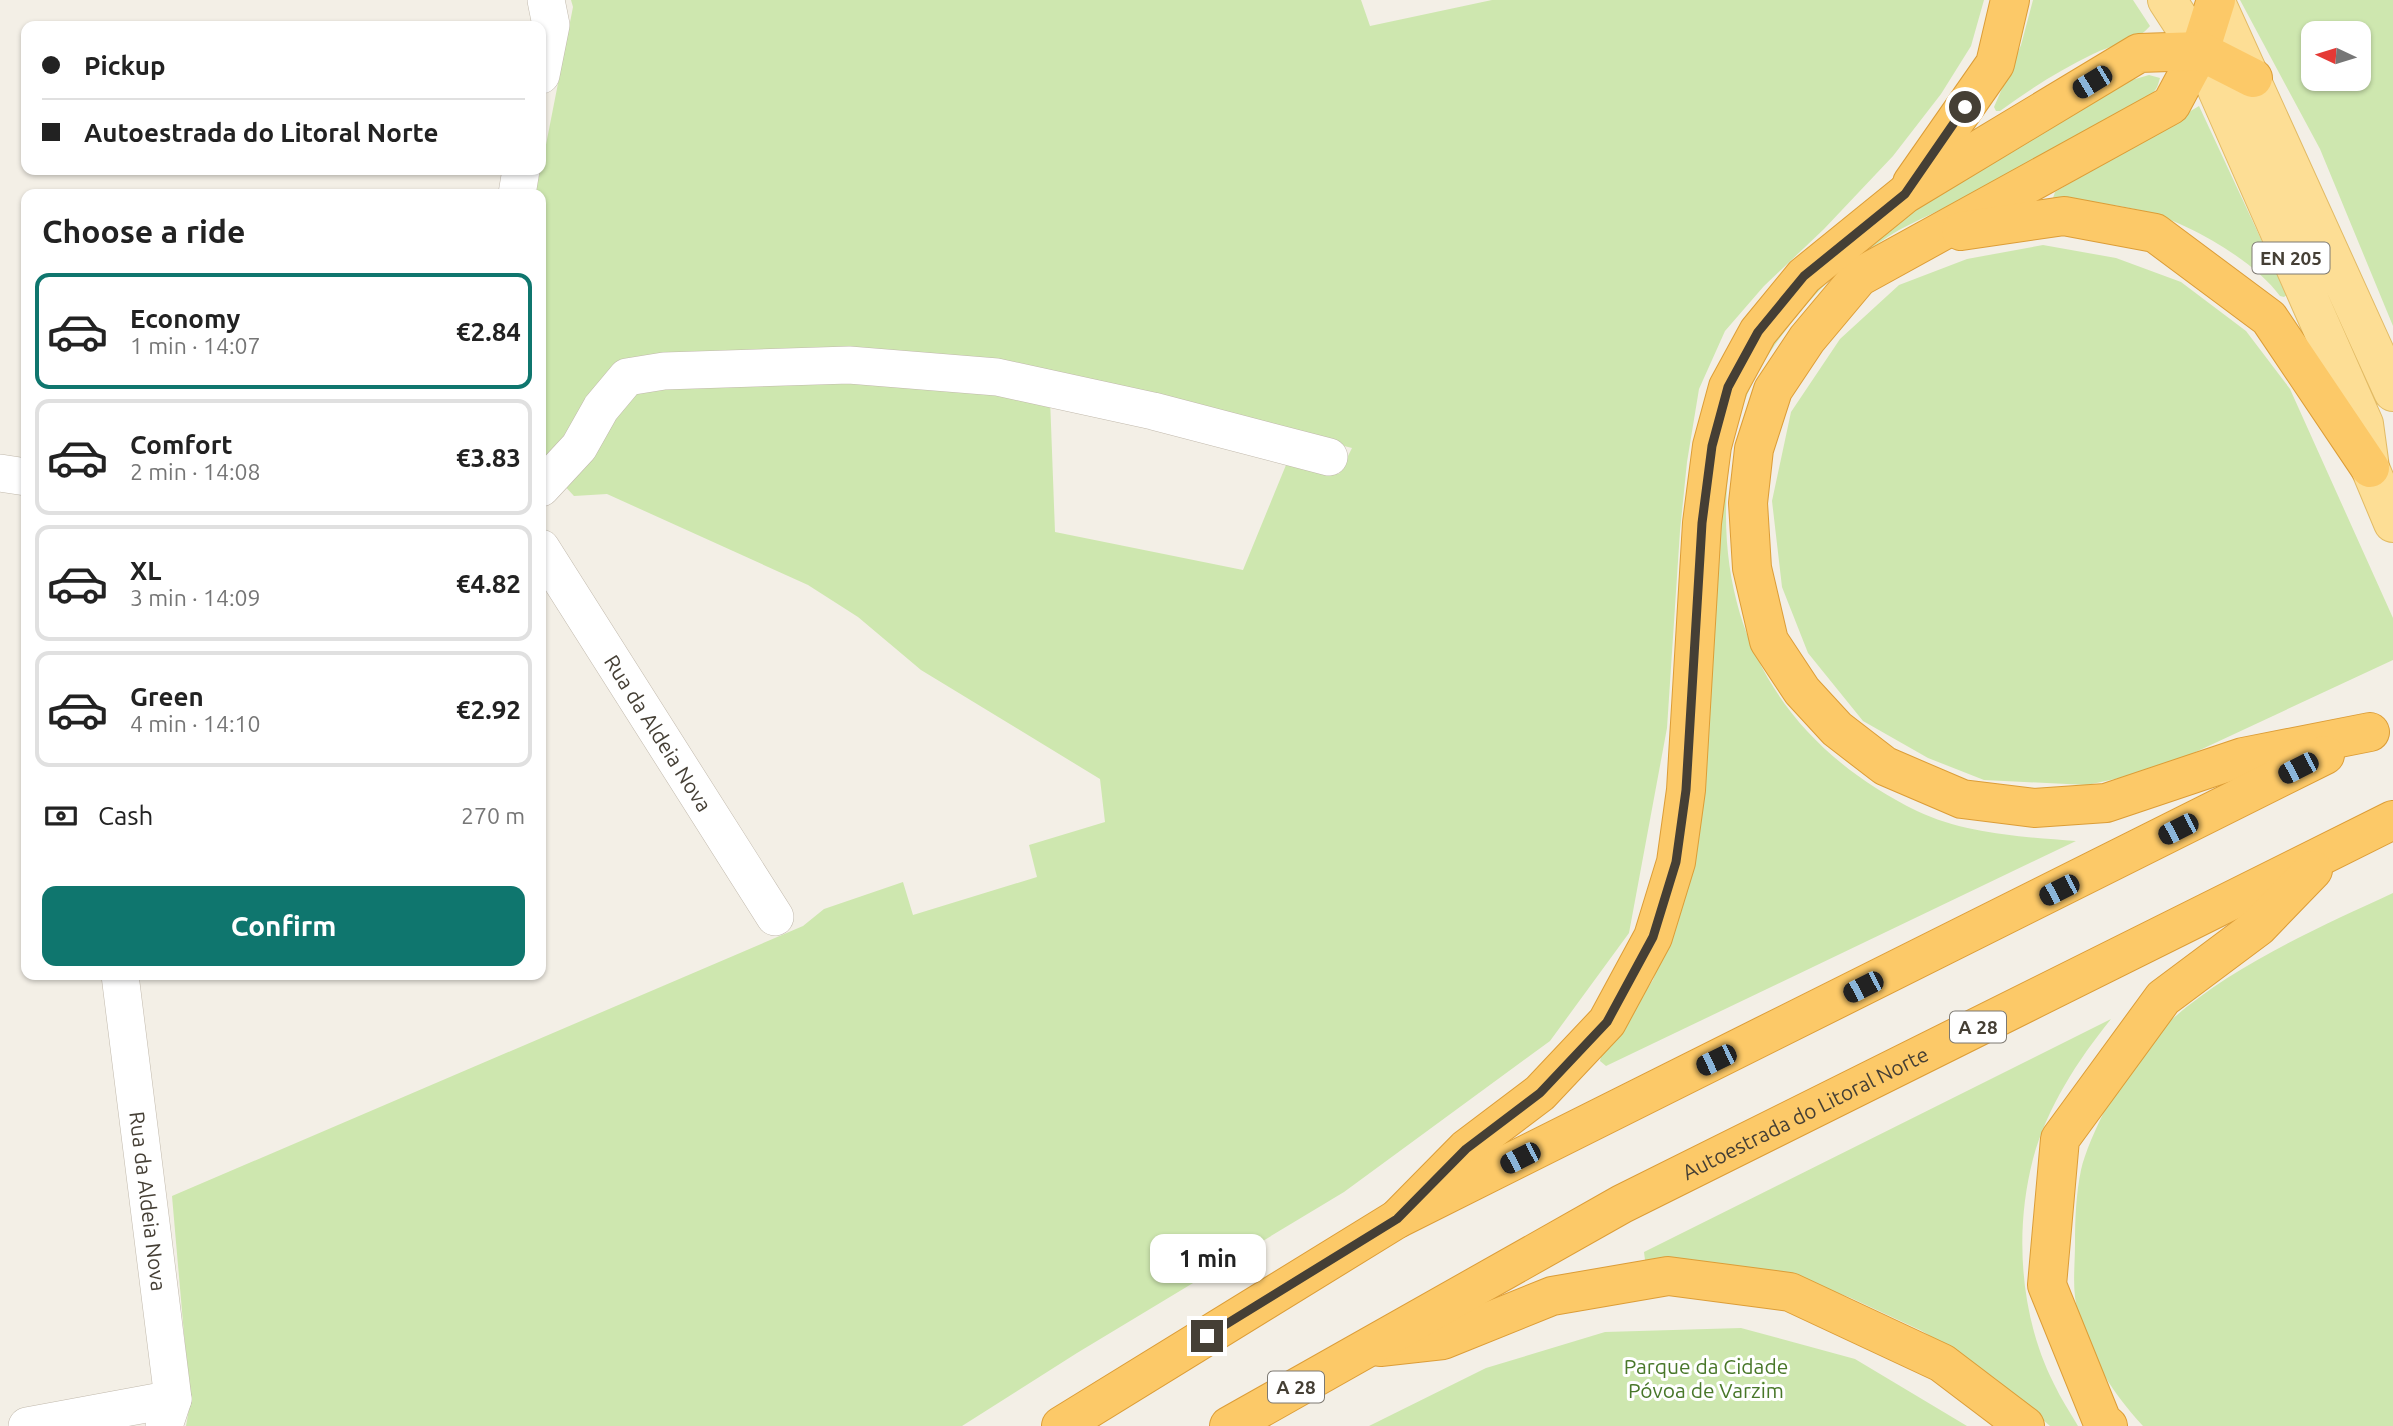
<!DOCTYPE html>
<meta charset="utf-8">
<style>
body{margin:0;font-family:Ubuntu,sans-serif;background:#f2f2f2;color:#222;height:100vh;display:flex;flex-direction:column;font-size:26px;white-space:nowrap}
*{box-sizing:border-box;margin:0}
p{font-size:23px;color:#767676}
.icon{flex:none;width:38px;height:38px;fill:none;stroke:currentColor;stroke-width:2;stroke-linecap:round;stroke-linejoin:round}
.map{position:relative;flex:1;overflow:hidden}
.details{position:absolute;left:21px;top:189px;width:525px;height:791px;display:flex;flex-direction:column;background:#fff;border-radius:14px;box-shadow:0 2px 5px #0004}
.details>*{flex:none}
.guide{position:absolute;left:21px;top:21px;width:525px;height:154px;border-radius:14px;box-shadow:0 2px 5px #0004;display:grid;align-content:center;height:154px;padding:0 21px;background:#fff}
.needle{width:46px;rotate:274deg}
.buttons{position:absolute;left:2301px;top:21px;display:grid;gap:14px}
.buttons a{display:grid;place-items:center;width:70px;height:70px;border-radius:14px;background:#fff;box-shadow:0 2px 5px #0004;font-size:35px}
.end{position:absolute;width:32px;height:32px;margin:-16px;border:9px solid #453f35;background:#fff;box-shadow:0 0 0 4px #fff}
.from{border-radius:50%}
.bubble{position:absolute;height:49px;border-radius:14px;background:#fff;box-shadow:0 2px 5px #0004;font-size:23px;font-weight:700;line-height:49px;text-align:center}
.car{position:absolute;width:21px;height:42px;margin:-21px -10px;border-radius:9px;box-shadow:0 0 5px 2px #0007;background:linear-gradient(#222 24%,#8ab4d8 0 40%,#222 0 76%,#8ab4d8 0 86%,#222 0)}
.guide b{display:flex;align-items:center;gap:24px;height:66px;font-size:26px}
.guide b+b{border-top:2px solid #e0e0e0}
.guide i{width:18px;height:18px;background:#222}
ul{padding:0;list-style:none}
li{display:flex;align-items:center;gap:21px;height:116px;margin:0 14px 10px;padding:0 7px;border:4px solid #e0e0e0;border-radius:14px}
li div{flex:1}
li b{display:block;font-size:26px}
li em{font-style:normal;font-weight:700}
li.selected{border-color:#0f766e}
li>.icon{width:63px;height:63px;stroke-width:1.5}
h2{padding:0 21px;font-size:32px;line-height:84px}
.pay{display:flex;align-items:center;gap:18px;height:77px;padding:0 21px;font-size:26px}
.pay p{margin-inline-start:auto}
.action{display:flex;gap:14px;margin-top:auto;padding:14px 21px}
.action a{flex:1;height:80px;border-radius:14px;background:#0f766e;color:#fff;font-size:28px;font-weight:700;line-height:80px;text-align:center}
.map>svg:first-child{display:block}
.green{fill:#cee7af;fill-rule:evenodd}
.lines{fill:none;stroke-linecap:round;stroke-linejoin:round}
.minor-casing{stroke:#c1b9ac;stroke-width:38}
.major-casing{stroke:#e2bb65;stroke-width:40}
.highway-casing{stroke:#dc9d37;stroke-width:40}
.minor{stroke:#fff;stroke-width:37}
.major{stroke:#fdde95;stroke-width:38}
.highway{stroke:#fcc968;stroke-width:38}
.route{stroke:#453f35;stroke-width:9}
.labels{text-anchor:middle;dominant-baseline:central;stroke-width:6;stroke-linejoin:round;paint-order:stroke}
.shield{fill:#fff;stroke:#7d7972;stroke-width:2}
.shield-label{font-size:19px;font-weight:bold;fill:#453f35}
.street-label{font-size:21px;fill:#453f35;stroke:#fff}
.park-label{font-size:21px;fill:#487729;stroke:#fff}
</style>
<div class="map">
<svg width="2393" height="1426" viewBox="0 0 2393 1426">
<rect width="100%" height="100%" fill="#f3efe6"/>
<path class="green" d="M571,0H1361L1370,26L1492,0H1984L1971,46L1941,94L1893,156L1824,229L1764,286L1725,331L1699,389L1687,462L1680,531L1667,728L1629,933L1550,1041L1344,1192L1077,1353L962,1426H186L190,1403L172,1196L803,926L824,909L903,882L913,915L1037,877L1029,845L1105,822L1100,779L921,670L858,617L808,585L607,494L574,496L548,468L541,469V194H533L541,170L573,7ZM1049,371L1352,448L1339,474L1286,465L1243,570L1055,532Z
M2033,0H2133L2150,26C2137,42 2111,45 2093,54C2060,70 2030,89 2000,111H1996L1994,107L2021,45Z
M2240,0H2393V326L2320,149ZM2314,33H2359V79H2314Z
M2149,75L2160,78C2159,81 2158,86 2156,89C2144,105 2113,118 2095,128C2057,149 2019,171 1980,191C1953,205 1925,216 1899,230C1869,248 1837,271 1814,296C1788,325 1762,359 1747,395C1731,431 1727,473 1726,512C1725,649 1796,752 1917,811C1965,834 2024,837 2076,841L1606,1066L1600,1061L1601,1056L1653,980L1670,934L1721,480L1742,394L1786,321L1861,244L2111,86Z
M2199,106L2287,295L2284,297L2280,296C2253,259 2184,220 2139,210C2111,203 2081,202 2053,198L2055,192Z
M2043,245L2116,258L2181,282L2246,331L2290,389L2393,618V660L2157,770L2087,785L1984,780L1928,758L1863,721L1808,653L1782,587L1772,501L1791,412L1840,339L1899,285L1967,259Z
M2393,893V1426H2143C2110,1390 2082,1347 2075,1297C2073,1280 2075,1261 2075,1244C2075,1220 2076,1194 2081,1170C2089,1136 2123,1071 2147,1044C2208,976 2311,931 2393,893Z
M2111,1019C2078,1060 2047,1107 2033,1159C2014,1232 2020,1317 2054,1384C2061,1399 2070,1412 2078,1426H2050L1996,1379L1959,1354L1922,1331L1851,1298L1817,1285L1650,1263L1645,1260L1644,1252Z
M1741,1328L1855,1359L1967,1426H1369L1486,1368L1605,1332Z"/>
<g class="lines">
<g class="minor-casing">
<g id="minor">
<path d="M541,75L551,25L546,0"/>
<path d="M517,194L521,170"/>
<path d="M0,473L26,477"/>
<path d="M541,488L579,447L601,408L627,377L664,371L849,365L997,377L1153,411L1329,457"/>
<path id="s1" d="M541,548L775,917"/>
<path id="s2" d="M120,975L173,1399L164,1426"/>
<path d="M27,1426L173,1399"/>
</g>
</g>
<g class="major-casing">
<path id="major" d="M2167,0L2200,51L2364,424L2370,468L2393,523
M2215,0L2393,392"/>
</g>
<g class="highway-casing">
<g id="highway">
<path d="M2216,0L2200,51L2171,105L1859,277L1807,339L1773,390L1754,449L1748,503L1752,568L1769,641L1802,691L1837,729L1885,766L1962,799L2034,808L2106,803L2243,757L2370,732"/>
<path d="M1912,183L1995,64L2010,0"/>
<path d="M1961,231L2064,216L2155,233L2269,318L2370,468"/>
<path d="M1397,1219L1466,1149L1540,1093L1607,1022L1653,937L1676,862L1686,790L1702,523L1712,446L1728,387L1758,332L1804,276L1905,194L2139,53L2200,51L2253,78"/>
<path d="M1380,1347L1443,1340L1552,1296L1668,1276L1790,1292L1942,1363L2025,1426"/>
<path d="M1061,1426L1397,1219L2325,755"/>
<path id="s3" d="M1229,1426L1622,1204L2393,820"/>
<path d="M2108,1426L2102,1421L2047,1285L2060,1139L2163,998L2258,927L2313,870"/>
</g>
</g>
<use href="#minor" class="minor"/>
<use href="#major" class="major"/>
<use href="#highway" class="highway"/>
</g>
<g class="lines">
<path class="route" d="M1207,1336L1397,1219L1466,1149L1540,1093L1607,1022L1653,937L1676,862L1686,790L1702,523L1712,446L1728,387L1758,332L1804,276L1905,194L1965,107"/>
</g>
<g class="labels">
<g class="shield">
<rect x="2252.5" y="242.5" width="77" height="31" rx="5"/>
<rect x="1950" y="1011.5" width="56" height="31" rx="5"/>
<rect x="1268" y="1371.5" width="56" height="31" rx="5"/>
</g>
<g class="shield-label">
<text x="2291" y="258">EN 205</text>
<text x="1978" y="1027">A 28</text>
<text x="1296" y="1387">A 28</text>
</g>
<g class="street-label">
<text stroke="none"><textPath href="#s1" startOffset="219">Rua da Aldeia Nova</textPath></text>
<text stroke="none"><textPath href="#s3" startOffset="656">Autoestrada do Litoral Norte</textPath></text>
<text stroke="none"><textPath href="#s2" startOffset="228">Rua da Aldeia Nova</textPath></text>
</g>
<g class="park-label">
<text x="1706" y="1366">Parque da Cidade<tspan x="1706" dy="24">Póvoa de Varzim</tspan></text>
</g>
</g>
</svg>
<div class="buttons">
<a><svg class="needle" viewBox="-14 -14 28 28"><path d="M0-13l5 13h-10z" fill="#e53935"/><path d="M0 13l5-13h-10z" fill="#767676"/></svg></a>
</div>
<i class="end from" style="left:1965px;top:107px"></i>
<i class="end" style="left:1207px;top:1336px"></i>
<div class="bubble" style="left:1150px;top:1234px;width:116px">1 min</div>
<i class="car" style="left:2092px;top:82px;rotate:239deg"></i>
<i class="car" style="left:2298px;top:768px;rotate:243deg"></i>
<i class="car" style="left:2178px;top:829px;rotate:243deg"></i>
<i class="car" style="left:2059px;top:890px;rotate:243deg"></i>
<i class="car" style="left:1863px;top:987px;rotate:243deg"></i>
<i class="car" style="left:1716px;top:1060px;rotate:244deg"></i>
<i class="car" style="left:1520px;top:1158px;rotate:243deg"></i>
<div class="guide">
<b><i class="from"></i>Pickup</b>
<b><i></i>Autoestrada do Litoral Norte</b>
</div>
<section class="details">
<h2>Choose a ride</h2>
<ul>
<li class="selected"><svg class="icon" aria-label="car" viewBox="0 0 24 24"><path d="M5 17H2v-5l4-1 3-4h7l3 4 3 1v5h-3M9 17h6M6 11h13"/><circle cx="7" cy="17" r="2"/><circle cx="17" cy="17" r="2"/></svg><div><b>Economy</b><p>1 min · 14:07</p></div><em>€2.84</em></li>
<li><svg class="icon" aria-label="car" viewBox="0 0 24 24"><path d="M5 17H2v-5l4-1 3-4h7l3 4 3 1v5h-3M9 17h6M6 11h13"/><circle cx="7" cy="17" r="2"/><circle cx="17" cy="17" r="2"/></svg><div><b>Comfort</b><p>2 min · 14:08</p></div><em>€3.83</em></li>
<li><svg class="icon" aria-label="car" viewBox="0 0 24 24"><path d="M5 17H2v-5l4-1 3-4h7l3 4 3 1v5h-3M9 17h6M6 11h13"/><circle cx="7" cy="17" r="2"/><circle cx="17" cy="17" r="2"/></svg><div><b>XL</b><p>3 min · 14:09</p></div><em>€4.82</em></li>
<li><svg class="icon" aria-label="car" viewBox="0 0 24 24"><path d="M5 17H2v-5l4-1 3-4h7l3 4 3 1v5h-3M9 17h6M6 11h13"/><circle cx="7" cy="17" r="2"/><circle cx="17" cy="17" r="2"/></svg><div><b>Green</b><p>4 min · 14:10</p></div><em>€2.92</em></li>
</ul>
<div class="pay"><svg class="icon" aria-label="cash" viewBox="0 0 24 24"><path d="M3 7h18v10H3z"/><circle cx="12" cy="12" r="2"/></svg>Cash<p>270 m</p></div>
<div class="action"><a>Confirm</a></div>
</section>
</div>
